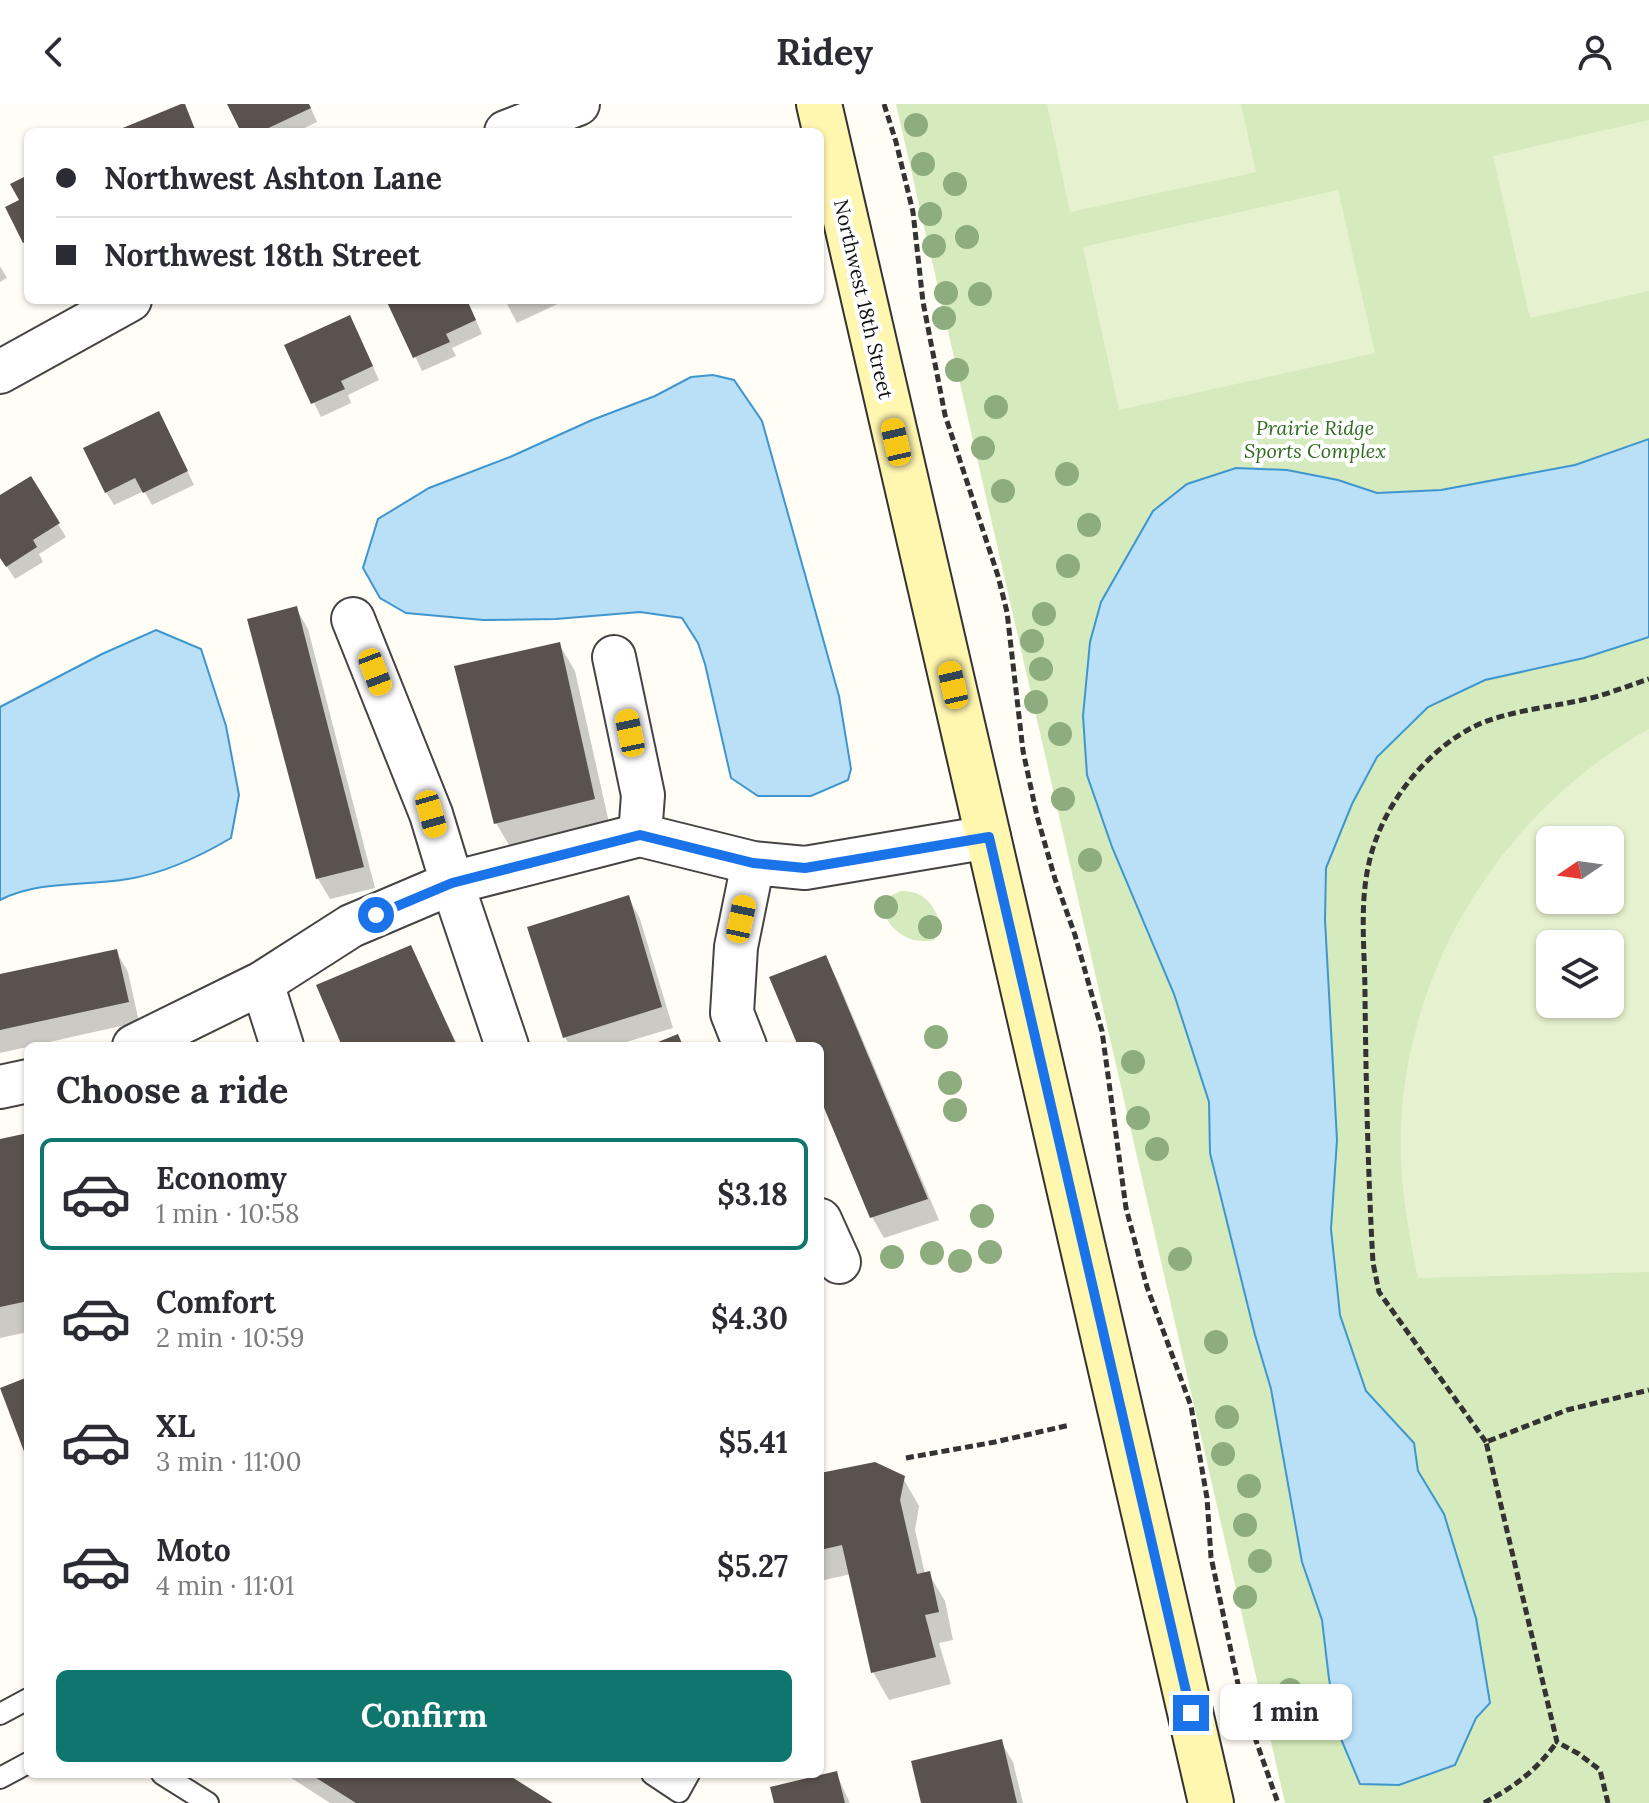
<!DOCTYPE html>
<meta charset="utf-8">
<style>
body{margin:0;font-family:Lora,serif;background:#f2f2f3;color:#2b2b33;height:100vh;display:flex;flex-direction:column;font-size:30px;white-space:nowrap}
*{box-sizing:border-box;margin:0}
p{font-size:26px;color:#7c7c81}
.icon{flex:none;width:44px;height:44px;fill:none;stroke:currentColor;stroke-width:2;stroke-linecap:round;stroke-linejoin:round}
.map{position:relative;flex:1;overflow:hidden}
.side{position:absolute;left:24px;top:938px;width:800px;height:736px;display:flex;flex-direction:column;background:#fff;border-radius:12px;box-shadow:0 2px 6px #0004}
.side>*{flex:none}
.hud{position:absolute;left:24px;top:24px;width:800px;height:176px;border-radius:12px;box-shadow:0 2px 6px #0004;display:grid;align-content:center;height:176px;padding:0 32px;background:#fff}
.needle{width:52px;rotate:257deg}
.buttons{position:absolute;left:1536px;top:722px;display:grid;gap:16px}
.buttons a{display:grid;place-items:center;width:88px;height:88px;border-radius:12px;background:#fff;box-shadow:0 2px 6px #0004;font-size:40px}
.end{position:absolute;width:36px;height:36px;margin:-18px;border:10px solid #1a73e8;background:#fff;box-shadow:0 0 0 4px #fff}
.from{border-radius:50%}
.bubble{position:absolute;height:56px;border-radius:12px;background:#fff;box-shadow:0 2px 6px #0004;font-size:26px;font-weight:800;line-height:56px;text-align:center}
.car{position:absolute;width:24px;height:48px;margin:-24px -12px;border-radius:10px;box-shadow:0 0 6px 2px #0007;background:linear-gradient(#f5c518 24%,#345 0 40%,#f5c518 0 76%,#345 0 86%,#f5c518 0)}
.hud b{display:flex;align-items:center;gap:28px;height:76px;font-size:30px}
.hud b+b{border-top:2px solid #e1e1e2}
.hud i{width:20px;height:20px;background:#2b2b33}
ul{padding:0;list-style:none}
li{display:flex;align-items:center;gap:24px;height:112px;margin:0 16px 12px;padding:0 16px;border:4px solid transparent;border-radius:12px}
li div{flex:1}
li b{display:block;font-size:30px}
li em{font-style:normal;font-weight:800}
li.selected{border-color:#0f766e}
li>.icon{width:72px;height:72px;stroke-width:1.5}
h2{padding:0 32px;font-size:36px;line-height:96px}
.action{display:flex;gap:16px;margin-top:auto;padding:16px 32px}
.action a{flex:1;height:92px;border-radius:12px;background:#0f766e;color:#fff;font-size:32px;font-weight:800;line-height:92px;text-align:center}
header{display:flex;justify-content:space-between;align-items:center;height:104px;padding:0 32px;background:#fff;font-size:36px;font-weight:800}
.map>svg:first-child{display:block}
.green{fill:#d5ebbd;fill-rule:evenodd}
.pitch{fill:#e6f2cf;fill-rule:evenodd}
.water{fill:#b9e0f7;stroke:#3f96cf;stroke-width:2}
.shadow{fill:#0003}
.building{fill:#5a524d}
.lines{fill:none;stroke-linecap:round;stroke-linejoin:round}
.lane-casing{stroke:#444;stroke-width:24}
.street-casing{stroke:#444;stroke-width:46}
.secondary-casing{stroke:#333;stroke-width:48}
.path{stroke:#333;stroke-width:5;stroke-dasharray:8 4;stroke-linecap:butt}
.lane{stroke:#fff;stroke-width:20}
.street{stroke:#fff;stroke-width:42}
.secondary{stroke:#fff6b0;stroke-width:44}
.tree{fill:#8dad7f}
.route{stroke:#1a73e8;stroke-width:10}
.labels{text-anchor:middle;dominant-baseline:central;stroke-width:8;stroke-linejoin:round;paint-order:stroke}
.street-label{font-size:20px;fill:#111;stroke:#fff}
.park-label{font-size:20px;font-style:italic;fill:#2f6b1f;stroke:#fff}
</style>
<header><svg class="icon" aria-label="back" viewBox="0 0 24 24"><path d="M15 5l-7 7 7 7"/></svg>Ridey<svg class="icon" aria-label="person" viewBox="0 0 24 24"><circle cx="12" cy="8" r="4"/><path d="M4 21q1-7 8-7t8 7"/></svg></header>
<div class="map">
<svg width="1649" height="1699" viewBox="0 0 1649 1699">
<rect width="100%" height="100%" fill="#fffdf5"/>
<path class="green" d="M896,0H1649V1699H1285ZM1550,736H1610V796H1550ZM1550,840H1610V900H1550Z
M901,787C924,786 936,802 941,823L934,836C911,842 883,825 884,800L888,793Z"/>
<path class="pitch" d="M1047,0H1241L1256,68L1070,108Z
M1649,16V187L1530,214L1493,52Z
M1338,86L1375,249L1119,306L1083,143Z
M1649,625V1168L1418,1174C1406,1118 1397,1062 1402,1006C1415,847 1510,703 1649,625ZM1550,736H1610V796H1550ZM1610,840V900H1550V840Z"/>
<path class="water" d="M713,271L734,276L762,317L839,592L851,665L848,676L811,692H758L731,674L705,560L698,539L682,514L640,508L556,515L483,516L406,509L380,494L363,464L378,415L429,384L510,353L592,316L655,292L691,273Z
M1649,335V533L1584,554L1485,576L1428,603L1377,653L1352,700L1326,764L1325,816L1337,1036L1331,1125L1340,1211L1366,1287L1414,1339L1418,1367L1444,1410L1476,1514L1490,1599L1476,1614L1455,1661L1399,1681L1360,1680L1341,1635L1329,1575L1322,1516L1302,1458L1271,1285L1255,1231L1210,1049L1209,998L1174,890L1112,743L1087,671L1083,612L1090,538L1101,498L1153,407L1187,380L1236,364L1287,366L1338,376L1377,389L1441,386L1575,361Z
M156,526L201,545L226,622L239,691L231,734C199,753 165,769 128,775C87,782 38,776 0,796V603L102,550Z"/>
<path class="shadow" d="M229,0H309L317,18L296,28H243Z
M0,162L7,174L0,178Z
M389,196H467L482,230L452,244L456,252L422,267Z
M505,196H566L517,219Z
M357,227L379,276L348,291L351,299L321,313L286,242Z
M166,323L194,381L152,401L144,387L114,401L106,388Z
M0,394L58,420L66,433L39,450L43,458L15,475L0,452Z
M296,504L308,525L375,784L330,795L318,775L250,516Z
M559,540L575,567L610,723L512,746L496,719Z
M629,794L640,815L673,924L613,942H570L565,933Z
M410,844L458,942H345Z
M116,847L128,868L139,918L0,949V873Z
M825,854L837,875L939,1116L884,1134L872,1113L820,989V942H800Z
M28,1031V1228L0,1234V1037Z
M820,1372L903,1374L919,1402L915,1426L925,1470H929L945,1497L953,1536L939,1539L951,1580L889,1596L873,1568L851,1470L820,1477Z
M1001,1638L1013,1658L1023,1699H923Z
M836,1669L850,1699H776Z
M285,1670H503L549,1699H330Z"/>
<path class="building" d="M181,0H185L196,28H113Z
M227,0H309L311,4L260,28H241Z
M28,71V136L23,139L5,103L19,96L10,80Z
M386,196H467L476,216L446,230L450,238L413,254Z
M350,211L373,262L341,277L345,285L311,300L284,241Z
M159,307L188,367L143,389L135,374L105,389L83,344Z
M31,372L60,419L33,436L37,443L6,463L0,454V391Z
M297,502L364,763L316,775L247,515Z
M560,538L595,695L494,720L454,562Z
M629,791L662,903L563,934L527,823Z
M411,841L457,942H342L316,881Z
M117,845L129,898L0,926V870Z
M826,851L928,1095L870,1114L820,994V942H798L769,873Z
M678,930L683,942H648Z
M28,1029V1197L0,1203V1035Z
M28,1273V1358L0,1284Z
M875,1358L905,1372L900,1396L917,1470L930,1467L939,1508L925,1511L936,1553L871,1569L842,1441L820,1446V1369Z
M1002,1635L1017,1699H921L911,1657Z
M837,1667L845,1699H774L770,1683Z
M310,1670H507L553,1699H356Z"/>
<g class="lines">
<g class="lane-casing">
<path id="lane" d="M0,1610L28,1595
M162,1670L208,1699
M652,1670L679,1688L689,1670
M0,1674L28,1659"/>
</g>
<g class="street-casing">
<path id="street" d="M506,28L578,0
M0,268L130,196
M353,515L431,710L452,779L507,942
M614,553L643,691L640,731
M262,879L282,942
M134,942L262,879L351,822L452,779L640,731L753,759L805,764L989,733
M745,942L732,909L736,843L753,759
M0,983L28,977
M820,1116L839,1158"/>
</g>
<g class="secondary-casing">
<path id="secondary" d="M819,0L1211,1699"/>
</g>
<path class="path" d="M884,0L896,38L913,108L923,198L945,311L998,472L1007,508L1023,647L1037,712L1055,775L1075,831L1102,927L1126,1104L1147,1183L1191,1302L1207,1394L1211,1453L1241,1594L1278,1699
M1486,1338L1379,1188L1373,1159C1368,1070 1366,981 1365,892C1365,848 1359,802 1369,759C1381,704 1423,649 1473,623C1507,606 1555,603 1591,594C1611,589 1630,581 1649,575
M906,1354L995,1338L1070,1321
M1484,1699C1515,1682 1535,1668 1557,1638
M1608,1699L1600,1666L1579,1650L1557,1638L1486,1338L1567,1306L1649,1286"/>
<use href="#lane" class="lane"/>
<use href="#street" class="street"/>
<use href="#secondary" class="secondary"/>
</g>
<g class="tree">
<circle cx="916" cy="21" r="12"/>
<circle cx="923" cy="60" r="12"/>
<circle cx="955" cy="80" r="12"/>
<circle cx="930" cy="110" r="12"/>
<circle cx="967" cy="133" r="12"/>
<circle cx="934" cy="142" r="12"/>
<circle cx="946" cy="189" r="12"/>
<circle cx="980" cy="190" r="12"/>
<circle cx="944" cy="214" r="12"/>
<circle cx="957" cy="266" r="12"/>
<circle cx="996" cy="303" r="12"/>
<circle cx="983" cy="344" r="12"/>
<circle cx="1067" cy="370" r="12"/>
<circle cx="1003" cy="387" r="12"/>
<circle cx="1089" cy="421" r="12"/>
<circle cx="1068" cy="462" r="12"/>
<circle cx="1044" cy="510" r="12"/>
<circle cx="1032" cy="537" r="12"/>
<circle cx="1041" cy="565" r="12"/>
<circle cx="1036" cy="598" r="12"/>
<circle cx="1060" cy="630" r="12"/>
<circle cx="1063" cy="695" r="12"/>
<circle cx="1090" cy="756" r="12"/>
<circle cx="886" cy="803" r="12"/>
<circle cx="930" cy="823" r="12"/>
<circle cx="936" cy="933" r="12"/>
<circle cx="1133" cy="958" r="12"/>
<circle cx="950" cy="979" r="12"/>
<circle cx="955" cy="1006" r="12"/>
<circle cx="1138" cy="1014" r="12"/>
<circle cx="1157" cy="1045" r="12"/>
<circle cx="982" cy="1112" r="12"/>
<circle cx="990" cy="1148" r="12"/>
<circle cx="932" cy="1149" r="12"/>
<circle cx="892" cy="1153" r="12"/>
<circle cx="1180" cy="1155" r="12"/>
<circle cx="960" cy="1157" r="12"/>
<circle cx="1216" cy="1238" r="12"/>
<circle cx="1227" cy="1313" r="12"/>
<circle cx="1223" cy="1350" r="12"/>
<circle cx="1249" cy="1382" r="12"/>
<circle cx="1245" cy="1421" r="12"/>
<circle cx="1260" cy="1457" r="12"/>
<circle cx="1245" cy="1493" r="12"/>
<circle cx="1290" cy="1586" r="12"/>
</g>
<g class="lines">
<path class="route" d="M376,811L452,779L640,731L753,759L805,764L989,733L1191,1609"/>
</g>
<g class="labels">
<g class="street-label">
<text transform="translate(864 195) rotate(77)">Northwest 18th Street</text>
</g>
<g class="park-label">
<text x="1315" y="323">Prairie Ridge<tspan x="1315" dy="23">Sports Complex</tspan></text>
</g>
</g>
</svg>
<div class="buttons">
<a><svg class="needle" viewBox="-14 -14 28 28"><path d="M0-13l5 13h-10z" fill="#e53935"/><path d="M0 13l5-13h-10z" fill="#7c7c81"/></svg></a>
<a><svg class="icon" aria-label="layers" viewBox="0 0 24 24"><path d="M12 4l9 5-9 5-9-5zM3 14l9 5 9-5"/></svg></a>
</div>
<i class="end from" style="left:376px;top:811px"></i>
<i class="end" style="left:1191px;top:1609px"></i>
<div class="bubble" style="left:1220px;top:1580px;width:132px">1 min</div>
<i class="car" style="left:896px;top:338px;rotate:347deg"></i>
<i class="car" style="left:375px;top:568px;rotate:159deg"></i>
<i class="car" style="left:953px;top:581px;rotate:347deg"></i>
<i class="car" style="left:630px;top:629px;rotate:348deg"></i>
<i class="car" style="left:431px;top:710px;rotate:164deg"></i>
<i class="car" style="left:741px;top:815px;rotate:12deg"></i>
<div class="hud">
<b><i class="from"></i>Northwest Ashton Lane</b>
<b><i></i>Northwest 18th Street</b>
</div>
<section class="side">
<h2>Choose a ride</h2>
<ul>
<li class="selected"><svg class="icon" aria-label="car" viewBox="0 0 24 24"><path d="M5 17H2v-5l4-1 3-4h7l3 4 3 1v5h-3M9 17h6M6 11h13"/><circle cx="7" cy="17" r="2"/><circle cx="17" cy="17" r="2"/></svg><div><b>Economy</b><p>1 min · 10:58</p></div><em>$3.18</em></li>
<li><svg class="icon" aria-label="car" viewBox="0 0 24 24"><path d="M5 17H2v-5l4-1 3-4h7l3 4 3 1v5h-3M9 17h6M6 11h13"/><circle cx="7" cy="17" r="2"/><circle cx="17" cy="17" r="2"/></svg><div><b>Comfort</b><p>2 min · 10:59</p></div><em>$4.30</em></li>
<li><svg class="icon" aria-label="car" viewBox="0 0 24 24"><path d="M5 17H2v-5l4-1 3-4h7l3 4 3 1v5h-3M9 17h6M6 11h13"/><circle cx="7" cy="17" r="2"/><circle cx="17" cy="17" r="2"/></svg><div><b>XL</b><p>3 min · 11:00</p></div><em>$5.41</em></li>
<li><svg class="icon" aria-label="car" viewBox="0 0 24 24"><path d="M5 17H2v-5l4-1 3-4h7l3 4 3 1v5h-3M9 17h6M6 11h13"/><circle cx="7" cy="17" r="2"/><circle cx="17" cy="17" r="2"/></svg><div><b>Moto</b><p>4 min · 11:01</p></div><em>$5.27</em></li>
</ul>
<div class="action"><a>Confirm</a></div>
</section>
</div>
